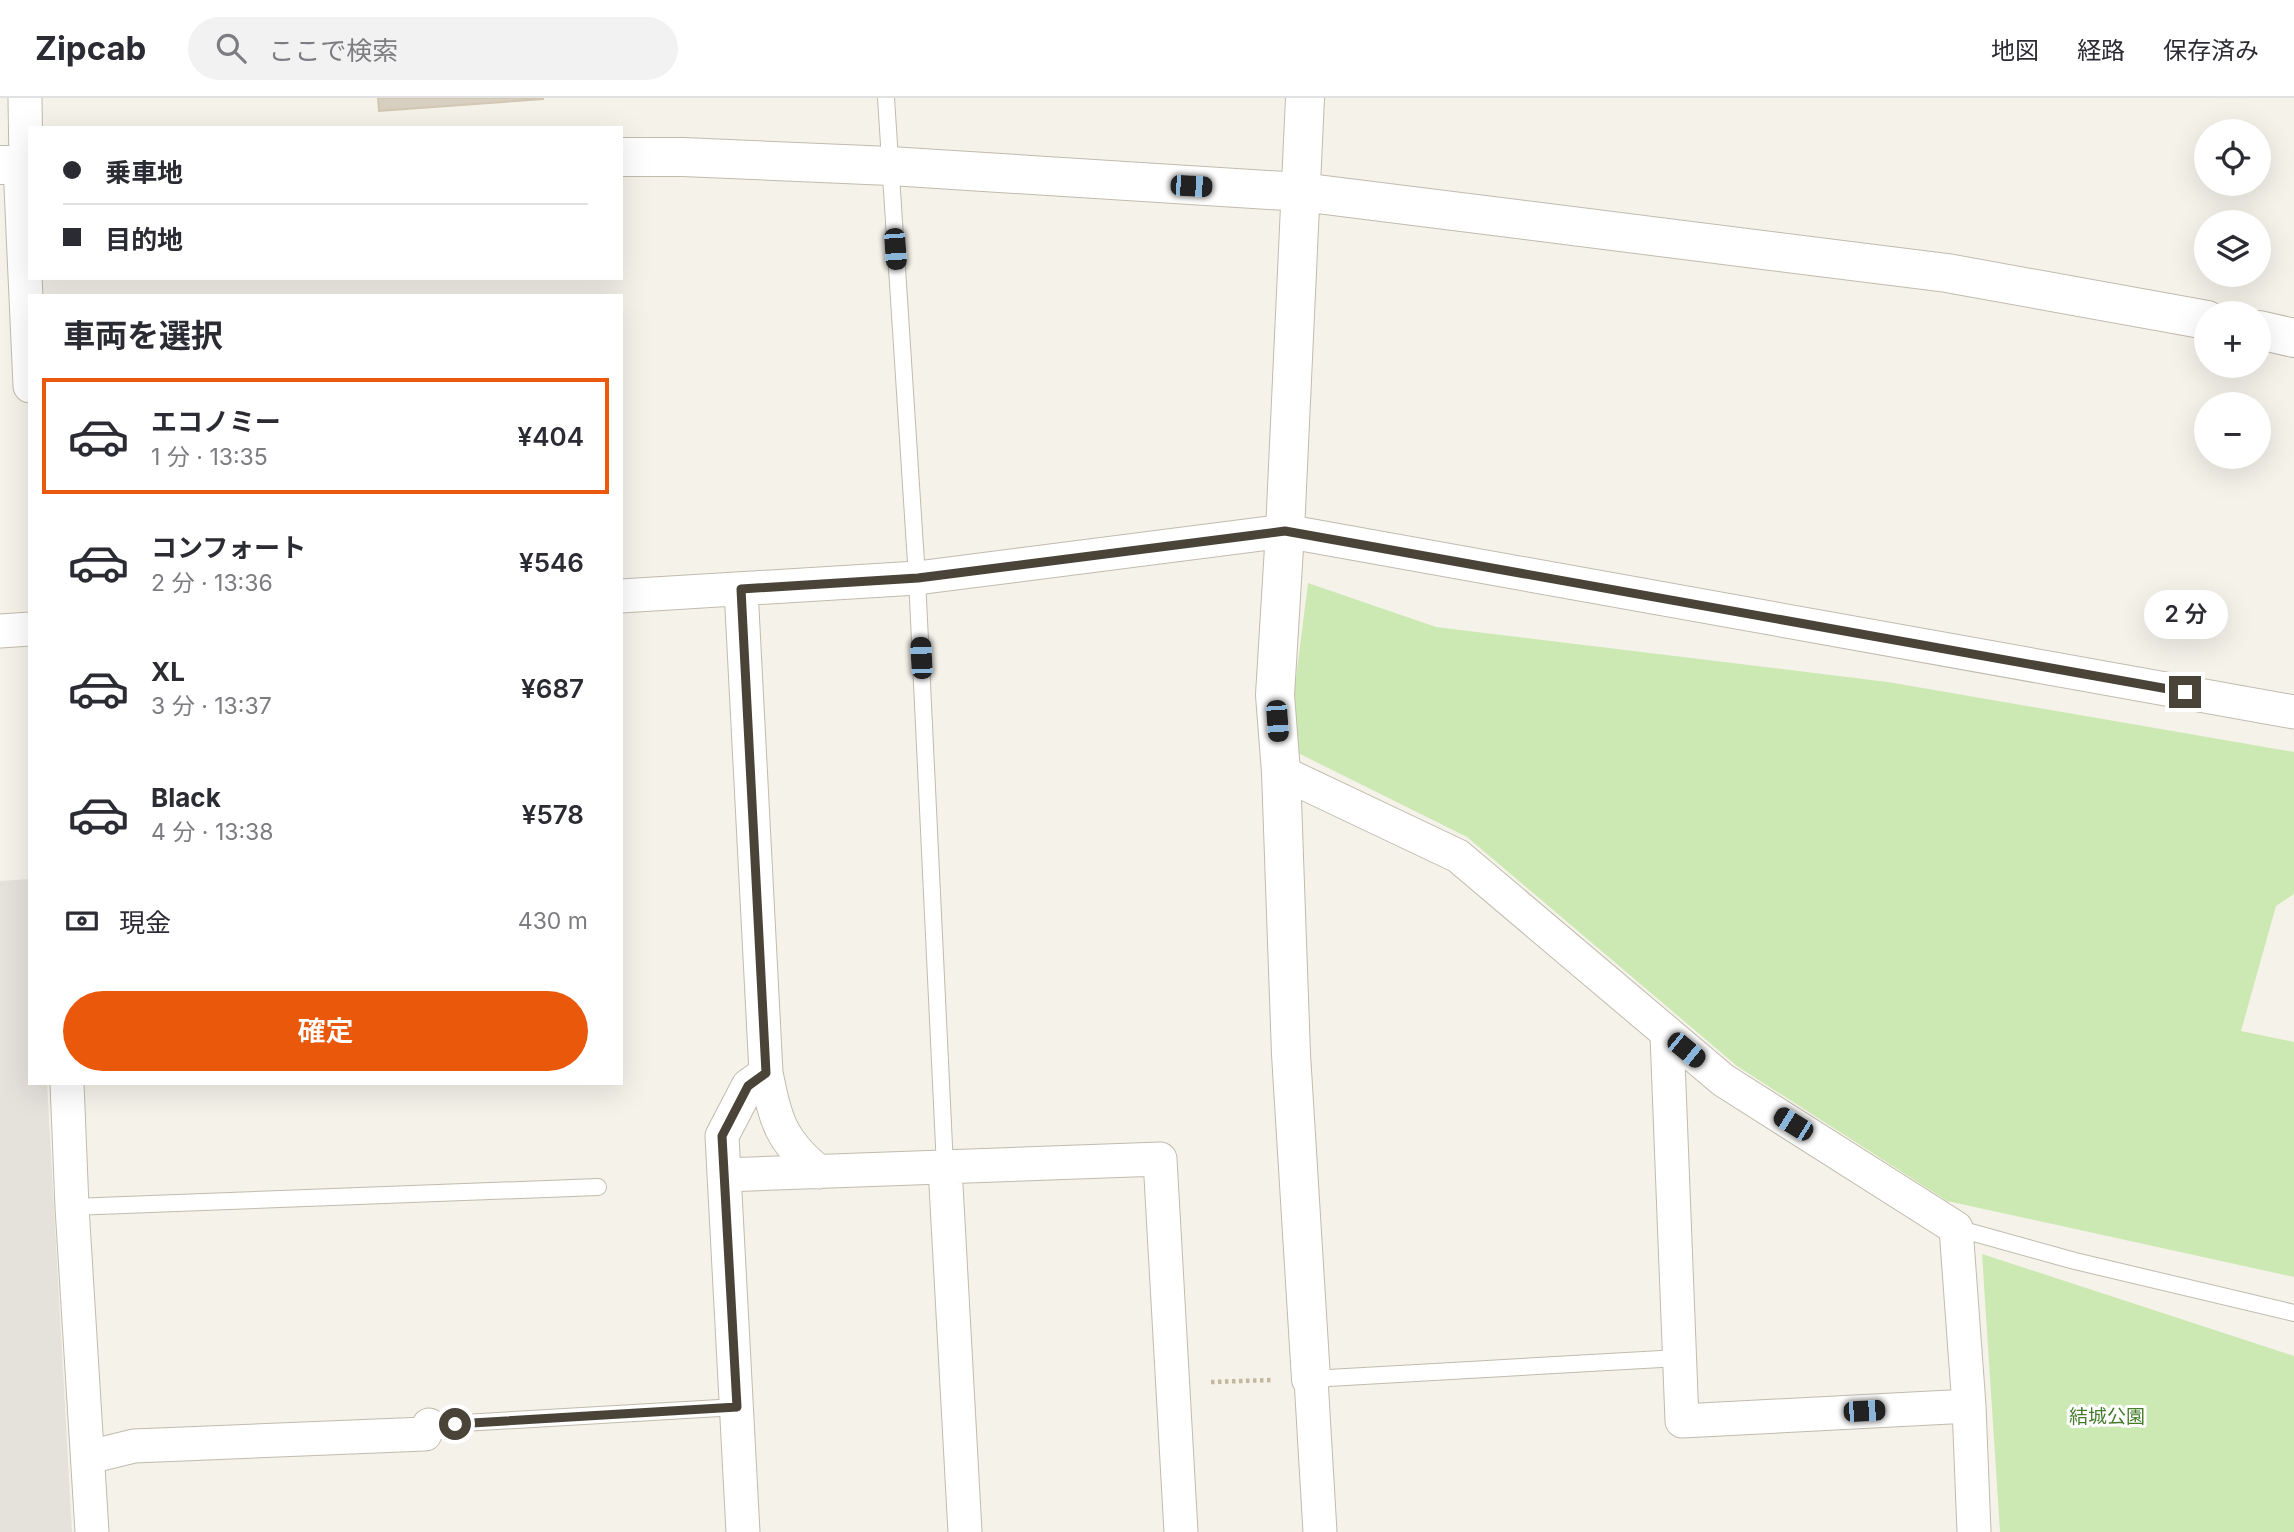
<!DOCTYPE html>
<html lang="ja">
<meta charset="utf-8">
<style>
body{margin:0;font-family:Inter,"Noto Sans JP",sans-serif;background:#f2f2f3;color:#2b2b33;height:100vh;display:flex;flex-direction:column;font-size:26px;white-space:nowrap}
*{box-sizing:border-box;margin:0}
p{font-size:23px;color:#7c7c81}
.icon{flex:none;width:38px;height:38px;fill:none;stroke:currentColor;stroke-width:2;stroke-linecap:round;stroke-linejoin:round}
.map{position:relative;flex:1;overflow:hidden}
.drawer{position:absolute;left:28px;top:196px;width:595px;height:791px;display:flex;flex-direction:column;background:#fff;border-radius:0px;box-shadow:0 7px 28px #0002}
.drawer>*{flex:none}
.banner{position:absolute;left:28px;top:28px;width:595px;height:154px;border-radius:0px;box-shadow:0 7px 28px #0002;display:grid;align-content:center;height:154px;padding:0 35px;background:#fff}
.tools{position:absolute;left:2194px;top:21px;display:grid;gap:14px}
.tools a{display:grid;place-items:center;width:77px;height:77px;border-radius:50%;background:#fff;box-shadow:0 7px 28px #0002;font-size:35px}
.end{position:absolute;width:32px;height:32px;margin:-16px;border:9px solid #494338;background:#fff;box-shadow:0 0 0 4px #fff}
.from{border-radius:50%}
.bubble{position:absolute;height:49px;border-radius:24px;background:#fff;box-shadow:0 7px 28px #0002;font-size:23px;font-weight:600;line-height:49px;text-align:center}
.car{position:absolute;width:21px;height:42px;margin:-21px -10px;border-radius:9px;box-shadow:0 0 5px 2px #0007;background:linear-gradient(#222 24%,#8ab4d8 0 40%,#222 0 76%,#8ab4d8 0 86%,#222 0)}
.banner b{display:flex;align-items:center;gap:24px;height:66px;font-size:26px}
.banner b+b{border-top:2px solid #e1e1e2}
.banner i{width:18px;height:18px;background:#2b2b33}
ul{padding:0;list-style:none}
li{display:flex;align-items:center;gap:21px;height:116px;margin:0 14px 10px;padding:0 21px;border:4px solid transparent;border-radius:0px}
li div{flex:1}
li b{display:block;font-size:26px}
li em{font-style:normal;font-weight:600}
li.on{border-color:#ea580c}
li>.icon{width:63px;height:63px;stroke-width:1.5}
h2{padding:0 35px;font-size:32px;line-height:84px}
.pay{display:flex;align-items:center;gap:18px;height:77px;padding:0 35px;font-size:26px}
.pay p{margin-inline-start:auto}
.action{display:flex;gap:14px;margin-top:auto;padding:14px 35px}
.action a{flex:1;height:80px;border-radius:42px;background:#ea580c;color:#fff;font-size:28px;font-weight:600;line-height:80px;text-align:center}
header{display:flex;align-items:center;gap:42px;box-sizing:border-box;height:98px;padding:0 35px;background:#fff;border-bottom:2px solid #e1e1e2}
header strong{font-size:33px}
nav{display:flex;gap:38px;margin-inline-start:auto;font-size:24px}
.search{width:490px;height:63px;background:#f2f2f3;display:flex;align-items:center;gap:18px;box-sizing:border-box;padding:0 24px;border-radius:38px;color:#7c7c81;font-size:26px}
.map>svg:first-child{display:block}
.industrial{fill:#e5e1db}
.green{fill:#cde9b3}
.building{fill:#d7cfbf;stroke:#d2c7b2;stroke-width:2}
.lines{fill:none;stroke-linecap:round;stroke-linejoin:round}
.service-casing{stroke:#c1bbac;stroke-width:18}
.minor-casing{stroke:#c1bbac;stroke-width:35}
.tertiary-casing{stroke:#c1bbac;stroke-width:40}
.path{stroke:#c3b89d;stroke-width:4.5;stroke-dasharray:3.5 3.5;stroke-linecap:butt}
.service{stroke:#fff;stroke-width:16}
.minor{stroke:#fff;stroke-width:33}
.tertiary{stroke:#fff;stroke-width:38}
.route{stroke:#494338;stroke-width:9}
.labels{text-anchor:middle;dominant-baseline:central;stroke-width:6;stroke-linejoin:round;paint-order:stroke}
.park-label{font-size:19px;fill:#447c2a;stroke:#fff}
</style>
<header>
<strong>Zipcab</strong>
<div class="search"><svg class="icon" aria-label="search" viewBox="0 0 24 24"><circle cx="10" cy="10" r="6"/><path d="M15 15l6 6"/></svg>ここで検索</div>
<nav><a>地図</a><a>経路</a><a>保存済み</a></nav>
</header>
<div class="map">
<svg width="2294" height="1434" viewBox="0 0 2294 1434">
<rect width="100%" height="100%" fill="#f5f2ea"/>
<path class="industrial" d="M30,781V985H47L72,1434H0V783Z"/>
<path class="green" d="M1308,485L1436,529L1888,584L2294,654V796L2276,808L2241,933L2294,944V1179L1947,1103L1737,968L1467,739L1298,655L1294,596Z
M1982,1156L2294,1258V1434H2000Z"/>
<path class="building" d="M378,0H543V1L379,13Z"/>
<g class="lines">
<g class="service-casing">
<path id="service" d="M886,0L917,480L945,1069
M72,1109L598,1089
M1956,1130L2075,1163L2294,1215
M1311,1281L1679,1260
M429,1327L737,1309"/>
</g>
<g class="minor-casing">
<path id="minor" d="M25,0L26,67
M20,67L30,288
M741,491L766,975C776,1023 780,1042 819,1074
M621,498L917,480L1285,433L2294,614
M0,533L30,531
M1281,674L1458,758L1723,982L1956,1130L1969,1308L1974,1434
M1667,937L1682,1323L1969,1308
M67,985L72,1109L92,1434
M945,1069L965,1434
M724,1077L1160,1061L1181,1434
M1311,1281L1320,1434
M89,1359L134,1348L425,1336L429,1327
M743,1434L722,1038L748,988L766,975"/>
</g>
<g class="tertiary-casing">
<path id="tertiary" d="M1305,0L1285,433L1275,597L1281,674L1291,956L1311,1281
M621,59H683L890,68L1301,94L1947,175L2207,222
M0,67H30
M2259,232L2294,240"/>
</g>
<path class="path" d="M1211,1284L1272,1282"/>
<use href="#service" class="service"/>
<use href="#minor" class="minor"/>
<use href="#tertiary" class="tertiary"/>
</g>
<g class="lines">
<path class="route" d="M455,1326L737,1309L722,1038L748,988L766,975L741,491L918,480L1285,433L2185,594"/>
</g>
<g class="labels">
<g class="park-label">
<text x="2107" y="1318">結城公園</text>
</g>
</g>
</svg>
<div class="tools">
<a><svg class="icon" aria-label="locate" viewBox="0 0 24 24"><circle cx="12" cy="12" r="6"/><path d="M12 2v4M12 18v4M2 12h4M18 12h4"/></svg></a>
<a><svg class="icon" aria-label="layers" viewBox="0 0 24 24"><path d="M12 4l9 5-9 5-9-5zM3 14l9 5 9-5"/></svg></a>
<a>+</a>
<a>−</a>
</div>
<i class="end from" style="left:455px;top:1326px"></i>
<i class="end" style="left:2185px;top:594px"></i>
<div class="bubble" style="left:2144px;top:492px;width:84px">2 分</div>
<i class="car" style="left:1191px;top:88px;rotate:93deg"></i>
<i class="car" style="left:895px;top:151px;rotate:176deg"></i>
<i class="car" style="left:921px;top:560px;rotate:357deg"></i>
<i class="car" style="left:1277px;top:623px;rotate:176deg"></i>
<i class="car" style="left:1686px;top:952px;rotate:129deg"></i>
<i class="car" style="left:1793px;top:1026px;rotate:302deg"></i>
<i class="car" style="left:1864px;top:1313px;rotate:87deg"></i>
<div class="banner">
<b><i class="from"></i>乗車地</b>
<b><i></i>目的地</b>
</div>
<section class="drawer">
<h2>車両を選択</h2>
<ul>
<li class="on"><svg class="icon" aria-label="car" viewBox="0 0 24 24"><path d="M5 17H2v-5l4-1 3-4h7l3 4 3 1v5h-3M9 17h6M6 11h13"/><circle cx="7" cy="17" r="2"/><circle cx="17" cy="17" r="2"/></svg><div><b>エコノミー</b><p>1 分 · 13:35</p></div><em>¥404</em></li>
<li><svg class="icon" aria-label="car" viewBox="0 0 24 24"><path d="M5 17H2v-5l4-1 3-4h7l3 4 3 1v5h-3M9 17h6M6 11h13"/><circle cx="7" cy="17" r="2"/><circle cx="17" cy="17" r="2"/></svg><div><b>コンフォート</b><p>2 分 · 13:36</p></div><em>¥546</em></li>
<li><svg class="icon" aria-label="car" viewBox="0 0 24 24"><path d="M5 17H2v-5l4-1 3-4h7l3 4 3 1v5h-3M9 17h6M6 11h13"/><circle cx="7" cy="17" r="2"/><circle cx="17" cy="17" r="2"/></svg><div><b>XL</b><p>3 分 · 13:37</p></div><em>¥687</em></li>
<li><svg class="icon" aria-label="car" viewBox="0 0 24 24"><path d="M5 17H2v-5l4-1 3-4h7l3 4 3 1v5h-3M9 17h6M6 11h13"/><circle cx="7" cy="17" r="2"/><circle cx="17" cy="17" r="2"/></svg><div><b>Black</b><p>4 分 · 13:38</p></div><em>¥578</em></li>
</ul>
<div class="pay"><svg class="icon" aria-label="cash" viewBox="0 0 24 24"><path d="M3 7h18v10H3z"/><circle cx="12" cy="12" r="2"/></svg>現金<p>430 m</p></div>
<div class="action"><a>確定</a></div>
</section>
</div>
